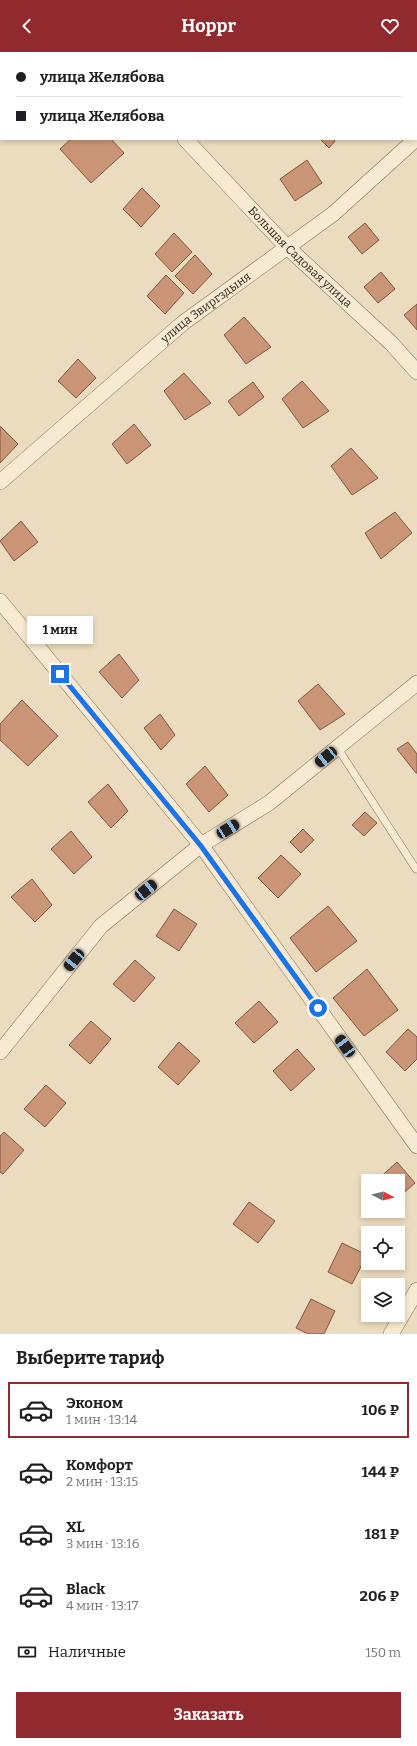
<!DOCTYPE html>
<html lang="ru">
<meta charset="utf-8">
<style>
body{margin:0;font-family:Bitter,serif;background:#f6f6f6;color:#202124;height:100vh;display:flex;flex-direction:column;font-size:15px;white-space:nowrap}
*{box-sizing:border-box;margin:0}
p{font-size:13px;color:#757577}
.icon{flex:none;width:22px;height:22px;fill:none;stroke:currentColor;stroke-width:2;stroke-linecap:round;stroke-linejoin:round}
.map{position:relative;height:1282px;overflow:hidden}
.panel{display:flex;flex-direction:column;background:#fff;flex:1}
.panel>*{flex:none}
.banner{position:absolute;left:0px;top:0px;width:417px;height:88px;box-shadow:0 2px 6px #0003;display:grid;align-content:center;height:88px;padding:0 16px;background:#fff}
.needle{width:26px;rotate:97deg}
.controls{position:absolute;left:361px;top:1122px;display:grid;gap:8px}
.controls a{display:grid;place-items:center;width:44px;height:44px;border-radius:0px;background:#fff;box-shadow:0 2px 6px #0003;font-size:20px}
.end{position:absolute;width:18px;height:18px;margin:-9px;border:5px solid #1a73e8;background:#fff;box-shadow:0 0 0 2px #fff}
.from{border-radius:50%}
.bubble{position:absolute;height:28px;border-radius:0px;background:#fff;box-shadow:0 2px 6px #0003;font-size:13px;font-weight:700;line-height:28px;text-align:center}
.car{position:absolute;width:12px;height:24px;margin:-12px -6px;border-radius:5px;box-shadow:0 0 3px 1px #0007;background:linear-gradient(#222 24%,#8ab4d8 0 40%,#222 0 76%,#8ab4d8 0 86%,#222 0)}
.banner b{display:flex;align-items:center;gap:14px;height:38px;font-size:15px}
.banner b+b{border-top:1px solid #e0e0e0}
.banner i{width:10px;height:10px;background:#202124}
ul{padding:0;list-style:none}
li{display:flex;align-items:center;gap:12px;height:56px;margin:0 8px 6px;padding:0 8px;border:2px solid transparent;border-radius:0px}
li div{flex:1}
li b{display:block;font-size:15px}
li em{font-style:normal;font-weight:700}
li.on{border-color:#912a2f}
li>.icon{width:36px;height:36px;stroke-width:1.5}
h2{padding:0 16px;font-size:18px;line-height:48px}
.pay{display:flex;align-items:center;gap:10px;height:44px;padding:0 16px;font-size:15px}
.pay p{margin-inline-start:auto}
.cta{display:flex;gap:8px;margin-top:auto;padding:8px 16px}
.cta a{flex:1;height:46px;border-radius:0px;background:#912a2f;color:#fff;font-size:16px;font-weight:700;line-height:46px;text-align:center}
header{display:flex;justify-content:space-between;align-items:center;height:52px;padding:0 16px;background:#912a2f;color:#fff;font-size:18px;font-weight:700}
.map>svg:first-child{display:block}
.building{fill:#c99576;stroke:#82563f}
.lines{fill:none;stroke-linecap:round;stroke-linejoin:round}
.service-casing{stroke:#846d58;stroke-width:8}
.minor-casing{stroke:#846d58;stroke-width:16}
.service{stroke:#f7ead2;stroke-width:7}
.minor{stroke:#f7ead2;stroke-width:15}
.route{stroke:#1a73e8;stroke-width:5}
.labels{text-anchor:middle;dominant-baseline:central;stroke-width:3;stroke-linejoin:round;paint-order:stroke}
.street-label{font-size:12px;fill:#34261c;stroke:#f4e7ce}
</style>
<header><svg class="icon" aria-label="back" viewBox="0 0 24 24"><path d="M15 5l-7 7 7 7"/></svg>Hoppr<svg class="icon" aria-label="heart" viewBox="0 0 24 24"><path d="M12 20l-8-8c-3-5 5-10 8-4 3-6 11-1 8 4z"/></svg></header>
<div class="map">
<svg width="417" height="1282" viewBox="0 0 417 1282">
<rect width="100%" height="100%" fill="#ecdcbf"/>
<path class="building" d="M71,87H111L124,101L91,131L60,97Z
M320,87H333L335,89L329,96Z
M307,108L322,131L295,149L280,127Z
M142,136L160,154L141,175L123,157Z
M365,171L379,188L362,202L348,185Z
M174,181L192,200L172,220L155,202Z
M195,203L212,222L193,242L175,224Z
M381,220L395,237L378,251L364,235Z
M166,223L184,241L165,262L147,244Z
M417,252V278L404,263Z
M244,265L271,295L246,312L224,283Z
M78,307L96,326L76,346L58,329Z
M184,321L211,351L185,368L164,339Z
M302,329L329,359L303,376L282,347Z
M253,330L264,345L239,364L228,349Z
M134,372L151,393L127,412L112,392Z
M0,374L18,392L0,411Z
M351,396L378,426L352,443L331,414Z
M395,460L412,481L381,507L365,481Z
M21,469L38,490L14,509L0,489Z
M119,602L139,628L122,646L99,620Z
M318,632L345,662L320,678L298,649Z
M22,648L58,684L28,714L0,688V672Z
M160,662L175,683L161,698L144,676Z
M408,690L417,702V721H416L397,697Z
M205,714L228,743L209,760L186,732Z
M108,732L128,759L111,776L88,750Z
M365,760L377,771L364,784L352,773Z
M303,777L314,788L301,801L290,790Z
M71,779L92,805L74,822L51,797Z
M281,803L301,822L278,846L258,826Z
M32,827L52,853L35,870L11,845Z
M328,854L357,889L316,920L290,886Z
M174,857L197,872L179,899L156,884Z
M135,908L155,926L134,950L113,932Z
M367,917L398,958L364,984L333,946Z
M259,949L278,970L254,991L235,971Z
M91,969L111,987L90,1012L69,993Z
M408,977L417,985V1007L405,1019L386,1000Z
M179,990L200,1009L178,1033L158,1015Z
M297,997L315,1017L291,1039L273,1019Z
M46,1033L66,1051L45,1075L24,1057Z
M4,1080L24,1098L3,1122L0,1120V1084Z
M397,1110L415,1131L398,1146V1129H376Z
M249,1150L275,1169L258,1191L233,1172Z
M342,1191L367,1203L352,1232L328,1220Z
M311,1247L335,1259L324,1282H308L296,1276Z"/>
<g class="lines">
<g class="service-casing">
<path id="service" d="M337,695L416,817"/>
</g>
<g class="minor-casing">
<g id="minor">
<path d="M113,0V1"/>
<path d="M392,0L393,1"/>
<path d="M416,29L417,30"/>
<path id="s1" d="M185,87L286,194L391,291L417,320"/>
<path id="s2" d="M0,430L183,271L333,162L417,86"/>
<path d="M0,549L201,793L417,1094"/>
<path d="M0,1000L101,874L201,793L269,751L417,631"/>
<path d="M391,1282L417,1238"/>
</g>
</g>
<use href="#service" class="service"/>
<use href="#minor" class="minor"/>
</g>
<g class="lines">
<path class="route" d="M60,622L201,794L318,956"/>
</g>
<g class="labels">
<g class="street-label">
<text stroke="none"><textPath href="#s1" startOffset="165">Большая Садовая улица</textPath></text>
<text stroke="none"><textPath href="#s2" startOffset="270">улица Звиргздыня</textPath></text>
</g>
</g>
</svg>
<div class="controls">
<a><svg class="needle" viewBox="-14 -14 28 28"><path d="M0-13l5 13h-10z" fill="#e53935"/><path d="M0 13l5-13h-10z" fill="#757577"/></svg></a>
<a><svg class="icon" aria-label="locate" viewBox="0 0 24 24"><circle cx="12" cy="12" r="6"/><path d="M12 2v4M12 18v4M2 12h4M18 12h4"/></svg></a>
<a><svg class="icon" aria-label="layers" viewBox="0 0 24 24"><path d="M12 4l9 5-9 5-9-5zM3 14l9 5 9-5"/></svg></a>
</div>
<i class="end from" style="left:318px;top:956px"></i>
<i class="end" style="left:60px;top:622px"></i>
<div class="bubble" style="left:27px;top:564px;width:66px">1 мин</div>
<i class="car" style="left:326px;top:705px;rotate:231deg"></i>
<i class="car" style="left:228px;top:777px;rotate:58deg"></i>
<i class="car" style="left:146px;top:838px;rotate:51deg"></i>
<i class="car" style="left:74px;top:908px;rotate:219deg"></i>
<i class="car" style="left:345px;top:994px;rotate:324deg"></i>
<div class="banner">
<b><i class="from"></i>улица Желябова</b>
<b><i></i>улица Желябова</b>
</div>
</div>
<section class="panel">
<h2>Выберите тариф</h2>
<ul>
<li class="on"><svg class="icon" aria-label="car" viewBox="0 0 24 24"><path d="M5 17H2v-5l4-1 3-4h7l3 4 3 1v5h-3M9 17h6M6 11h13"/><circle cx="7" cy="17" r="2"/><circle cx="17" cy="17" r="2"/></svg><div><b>Эконом</b><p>1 мин · 13:14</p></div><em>106 ₽</em></li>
<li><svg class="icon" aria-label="car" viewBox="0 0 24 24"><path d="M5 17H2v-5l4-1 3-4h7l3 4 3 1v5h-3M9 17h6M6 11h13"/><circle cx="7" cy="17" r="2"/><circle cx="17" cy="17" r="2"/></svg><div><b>Комфорт</b><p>2 мин · 13:15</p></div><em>144 ₽</em></li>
<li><svg class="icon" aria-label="car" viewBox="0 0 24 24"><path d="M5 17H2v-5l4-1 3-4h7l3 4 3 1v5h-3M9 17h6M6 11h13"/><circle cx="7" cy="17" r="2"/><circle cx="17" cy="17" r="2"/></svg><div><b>XL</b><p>3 мин · 13:16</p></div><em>181 ₽</em></li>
<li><svg class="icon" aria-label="car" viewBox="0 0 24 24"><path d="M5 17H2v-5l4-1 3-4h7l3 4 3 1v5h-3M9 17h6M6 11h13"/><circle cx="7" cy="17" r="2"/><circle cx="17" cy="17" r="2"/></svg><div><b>Black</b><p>4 мин · 13:17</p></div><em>206 ₽</em></li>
</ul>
<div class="pay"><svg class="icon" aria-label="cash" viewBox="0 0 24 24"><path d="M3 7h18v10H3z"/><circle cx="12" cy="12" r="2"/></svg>Наличные<p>150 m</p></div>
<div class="cta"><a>Заказать</a></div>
</section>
